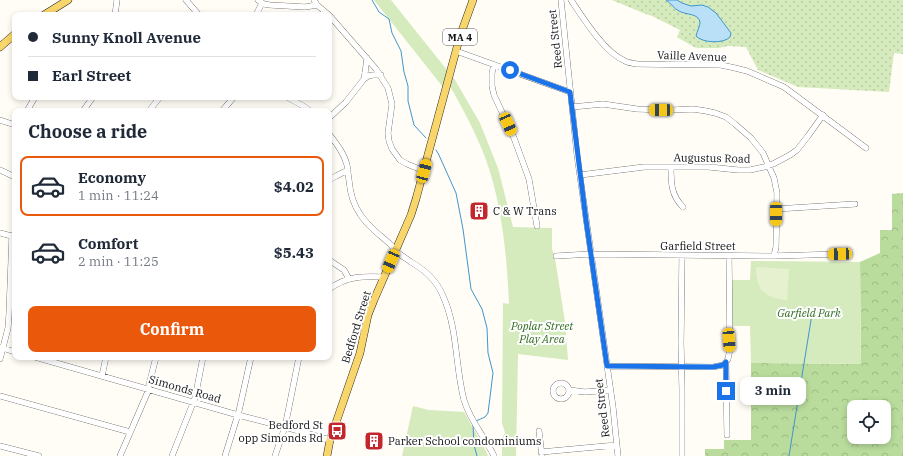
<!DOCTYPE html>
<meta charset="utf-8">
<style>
body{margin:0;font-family:"IBM Plex Serif",serif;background:#f2f2f3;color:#1f2937;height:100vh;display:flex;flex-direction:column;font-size:15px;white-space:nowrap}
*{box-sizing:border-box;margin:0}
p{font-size:13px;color:#747a83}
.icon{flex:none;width:22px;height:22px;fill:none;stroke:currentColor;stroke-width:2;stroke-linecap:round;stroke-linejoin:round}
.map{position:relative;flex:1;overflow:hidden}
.drawer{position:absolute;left:12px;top:108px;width:320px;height:252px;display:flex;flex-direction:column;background:#fff;border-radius:8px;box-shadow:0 2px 6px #0003}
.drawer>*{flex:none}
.hud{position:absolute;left:12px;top:12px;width:320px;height:88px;border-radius:8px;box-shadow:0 2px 6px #0003;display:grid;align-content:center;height:88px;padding:0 16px;background:#fff}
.tools{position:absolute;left:847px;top:400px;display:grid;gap:8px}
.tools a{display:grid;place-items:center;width:44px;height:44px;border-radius:8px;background:#fff;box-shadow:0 2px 6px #0003;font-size:20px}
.end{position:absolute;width:18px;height:18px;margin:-9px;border:5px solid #1a73e8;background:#fff;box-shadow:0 0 0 2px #fff}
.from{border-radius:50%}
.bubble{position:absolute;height:28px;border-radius:8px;background:#fff;box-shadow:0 2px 6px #0003;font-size:13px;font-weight:700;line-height:28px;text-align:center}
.car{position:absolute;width:12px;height:24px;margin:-12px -6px;border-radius:5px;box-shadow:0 0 3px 1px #0007;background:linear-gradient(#f5c518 24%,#345 0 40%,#f5c518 0 76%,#345 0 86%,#f5c518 0)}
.hud b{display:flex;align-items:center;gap:14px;height:38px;font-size:15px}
.hud b+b{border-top:1px solid #e0e1e3}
.hud i{width:10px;height:10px;background:#1f2937}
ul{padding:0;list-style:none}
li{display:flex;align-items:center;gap:12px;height:60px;margin:0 8px 6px;padding:0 8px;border:2px solid transparent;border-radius:8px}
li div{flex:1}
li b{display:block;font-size:15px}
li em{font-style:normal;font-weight:700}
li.on{border-color:#ea580c}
li>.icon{width:36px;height:36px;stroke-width:1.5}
h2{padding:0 16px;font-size:18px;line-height:48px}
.button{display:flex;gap:8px;margin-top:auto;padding:8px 16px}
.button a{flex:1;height:46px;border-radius:8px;background:#ea580c;color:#fff;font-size:16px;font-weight:700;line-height:46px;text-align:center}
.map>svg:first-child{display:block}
.grass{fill:url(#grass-dots)}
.forest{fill:url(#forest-crowns);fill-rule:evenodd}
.park{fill:#d5ebbd}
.pitch{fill:#e6f2cf}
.water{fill:#b9e0f7;stroke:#3f96cf}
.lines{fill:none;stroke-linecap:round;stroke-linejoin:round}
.stream{stroke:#3f96cf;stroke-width:1}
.minor-casing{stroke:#444;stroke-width:6}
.major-casing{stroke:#222;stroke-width:8}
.minor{stroke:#fff;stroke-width:5.5}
.major{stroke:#f9d66b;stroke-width:7}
.route{stroke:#1a73e8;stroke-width:5}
.labels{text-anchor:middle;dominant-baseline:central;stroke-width:4;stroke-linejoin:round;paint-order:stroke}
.shield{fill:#fff;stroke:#585858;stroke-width:1}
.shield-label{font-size:10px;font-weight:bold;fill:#111}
.street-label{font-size:11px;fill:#111;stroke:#fff}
.poi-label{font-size:11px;fill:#111;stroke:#fff;text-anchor:start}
.park-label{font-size:11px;font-style:italic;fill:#2f6b1f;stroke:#fff}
</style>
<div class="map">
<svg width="903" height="456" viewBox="0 0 903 456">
<defs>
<pattern id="grass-dots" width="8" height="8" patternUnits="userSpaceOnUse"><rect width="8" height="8" fill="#d5ebbd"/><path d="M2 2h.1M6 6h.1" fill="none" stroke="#b6c8a1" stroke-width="1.8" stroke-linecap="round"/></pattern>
<pattern id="forest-crowns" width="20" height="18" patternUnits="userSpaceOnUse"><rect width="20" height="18" fill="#b9dc9c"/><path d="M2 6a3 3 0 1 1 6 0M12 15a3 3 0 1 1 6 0" fill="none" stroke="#9ebc85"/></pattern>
</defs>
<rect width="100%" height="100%" fill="#fffdf5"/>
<path class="grass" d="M612,0H903V54L894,53L889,92L798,87L758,70L746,47L728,46L719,48H698L694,47L677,37L680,30L652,16L643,13Z"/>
<path class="forest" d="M903,193V456H705V449H724V440H751V363L861,364L860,262L880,253V230H892V194ZM854,407H884V437H854Z"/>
<path class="park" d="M374,0H391L455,80L480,123L498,168L513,227L552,228V249L555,258L565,322L568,360L518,354L516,456H502V438L505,433L502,423L503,303L509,304C507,257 502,204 486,160C477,135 464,111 451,88L442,86Z
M751,261L860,262L861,364L751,363L750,326H732V280H750Z
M413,406L429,410L464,412L486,451L488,456H402Z"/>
<path class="pitch" d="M756,267L789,269L787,300C765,298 756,291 756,267Z"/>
<path class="water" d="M666,0H677L682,3L691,6L702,5L708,7L716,13L731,33L730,37C724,44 702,43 696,36C697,31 700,26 700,23C700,13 685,15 679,11C674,9 671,3 666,0Z"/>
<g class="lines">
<path class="stream" d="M372,0L379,12L389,19L392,33L401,51L404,72L408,86V101L414,125L426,138
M436,150L438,153L456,193L463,229L471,289L482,309L487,328L488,353L493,373L488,413L485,417L476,421
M473,425L474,445L477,456
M789,456L812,314"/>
<g class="minor-casing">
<path id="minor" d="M186,0L199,15
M258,0L264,4L270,5L305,7L317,5
M314,0L317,5L329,15
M561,0L577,155L613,407L618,456
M571,0C583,18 604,52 625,61C628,63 633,63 637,64L721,65L735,68L747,71L784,87L866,148
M115,15L117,0
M256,15L262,3
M329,15L376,69L388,88L392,104L388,133L389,141L392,149L400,160L407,164L424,171
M456,51L570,92
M494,65L492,73V86L494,95L514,138L529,179L537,226
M364,79L365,73L367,58
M287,97L305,107L310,111
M572,107L603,104L637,109L673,110L693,109L706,111L715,113L726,117L735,124L751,138L763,153L774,178L777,193L776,247L774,256
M27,111L35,97
M83,111L93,97
M149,111L160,97
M222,111L234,97
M329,118L346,102L364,79L368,76L373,75H381
M0,120L15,125
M329,134C336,143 344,153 347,165C348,170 348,175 349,180C350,192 353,204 360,214C367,226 380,235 390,244C393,247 395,251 398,253C402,256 407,259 411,262C425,270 437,281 443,296C458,329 455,366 464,400C470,421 485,437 494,456
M671,167C671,183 671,195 683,207
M0,170L15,177
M580,175L644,167H709L738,170H750L764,167L773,164L790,155L797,150L808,136L823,115
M329,180L336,176L348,170
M776,209L855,204
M0,233L15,237
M556,256L591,254L771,256H774L840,254
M682,256L681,343L682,389V456
M329,260L344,270L349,279
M329,289C347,276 363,276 384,277
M0,347L15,352
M35,357L238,415L285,427L330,440
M0,359L8,328L9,314L12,236L15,234
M607,366L713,367L723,365L726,362
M102,376L106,357
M553 391a8 8 0 1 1 16 0a8 8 0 1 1-16 0Z
M569,390L585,392L610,390
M0,396L130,432
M539,431L542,456
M727,435L726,362L728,359L730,349L729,256
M0,446L39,456
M541,452L617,445
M120,456L149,389V385L156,357
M172,456L195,398L203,357
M225,456L239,411L251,357
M275,456L285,427L299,357"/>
</g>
<g class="major-casing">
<path id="major" d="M44,15L68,0
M0,47L15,34
M327,456L330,440L360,353L368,315L374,300L411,215L416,199L460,36L473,0"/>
</g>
<use href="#minor" class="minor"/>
<use href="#major" class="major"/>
</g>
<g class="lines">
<path class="route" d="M510,70L570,92L586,220L607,366L713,367L723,365L726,362V391"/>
</g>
<defs>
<g id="building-square" transform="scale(1)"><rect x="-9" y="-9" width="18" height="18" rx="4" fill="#c4262e" stroke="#fff"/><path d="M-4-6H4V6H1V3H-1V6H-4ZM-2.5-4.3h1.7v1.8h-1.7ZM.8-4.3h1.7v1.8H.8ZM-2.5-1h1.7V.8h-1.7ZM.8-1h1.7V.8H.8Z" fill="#fff"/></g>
<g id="bus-square" transform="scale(1)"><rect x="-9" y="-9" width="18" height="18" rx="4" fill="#c4262e" stroke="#fff"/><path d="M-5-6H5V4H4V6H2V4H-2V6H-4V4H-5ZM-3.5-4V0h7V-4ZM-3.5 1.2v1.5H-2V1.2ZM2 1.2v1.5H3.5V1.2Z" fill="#fff"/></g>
</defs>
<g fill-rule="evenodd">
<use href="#building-square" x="479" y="211"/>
<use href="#bus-square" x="337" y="431"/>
<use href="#building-square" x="374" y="441"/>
</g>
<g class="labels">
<rect class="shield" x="443" y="29" width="34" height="16" rx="3"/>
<g class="shield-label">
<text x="460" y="37">MA 4</text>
</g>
<g class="street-label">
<text transform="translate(555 39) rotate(-96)">Reed Street</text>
<text transform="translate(692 56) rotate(2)">Vaille Avenue</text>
<text transform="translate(712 158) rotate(1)">Augustus Road</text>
<text x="698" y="246">Garfield Street</text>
<text transform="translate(356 327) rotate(-73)">Bedford Street</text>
<text transform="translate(185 389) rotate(16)">Simonds Road</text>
<text transform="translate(602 408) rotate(-97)">Reed Street</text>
</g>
<g class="poi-label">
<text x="493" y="211">C &amp; W Trans</text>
<text x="323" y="425" text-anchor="end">Bedford St<tspan x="323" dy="13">opp Simonds Rd</tspan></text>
<text x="388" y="441">Parker School condominiums</text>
</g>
<g class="park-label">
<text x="809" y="313">Garfield Park</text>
<text x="542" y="326">Poplar Street<tspan x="542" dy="13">Play Area</tspan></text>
</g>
</g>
</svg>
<div class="tools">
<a><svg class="icon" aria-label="locate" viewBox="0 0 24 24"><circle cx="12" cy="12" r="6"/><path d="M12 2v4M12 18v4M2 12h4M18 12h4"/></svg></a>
</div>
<i class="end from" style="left:510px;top:70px"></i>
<i class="end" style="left:726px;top:391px"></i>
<div class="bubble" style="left:740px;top:377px;width:66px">3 min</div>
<i class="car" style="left:661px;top:110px;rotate:271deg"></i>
<i class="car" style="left:508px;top:124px;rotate:156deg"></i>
<i class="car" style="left:424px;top:171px;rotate:15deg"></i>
<i class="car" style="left:776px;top:214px;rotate:180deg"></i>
<i class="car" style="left:840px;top:254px;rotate:268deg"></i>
<i class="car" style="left:391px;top:261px;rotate:203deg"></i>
<i class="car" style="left:729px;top:340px;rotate:176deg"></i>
<div class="hud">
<b><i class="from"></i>Sunny Knoll Avenue</b>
<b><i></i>Earl Street</b>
</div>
<section class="drawer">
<h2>Choose a ride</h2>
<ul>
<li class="on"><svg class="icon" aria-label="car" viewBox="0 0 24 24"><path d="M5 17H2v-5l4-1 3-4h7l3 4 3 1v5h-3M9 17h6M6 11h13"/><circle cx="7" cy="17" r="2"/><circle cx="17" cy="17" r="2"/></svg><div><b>Economy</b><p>1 min · 11:24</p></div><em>$4.02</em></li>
<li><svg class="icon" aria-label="car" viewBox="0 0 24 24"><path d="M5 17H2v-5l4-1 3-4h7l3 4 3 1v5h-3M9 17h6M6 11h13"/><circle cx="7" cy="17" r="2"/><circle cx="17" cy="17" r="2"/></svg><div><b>Comfort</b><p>2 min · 11:25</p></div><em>$5.43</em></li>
</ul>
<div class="button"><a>Confirm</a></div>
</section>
</div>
